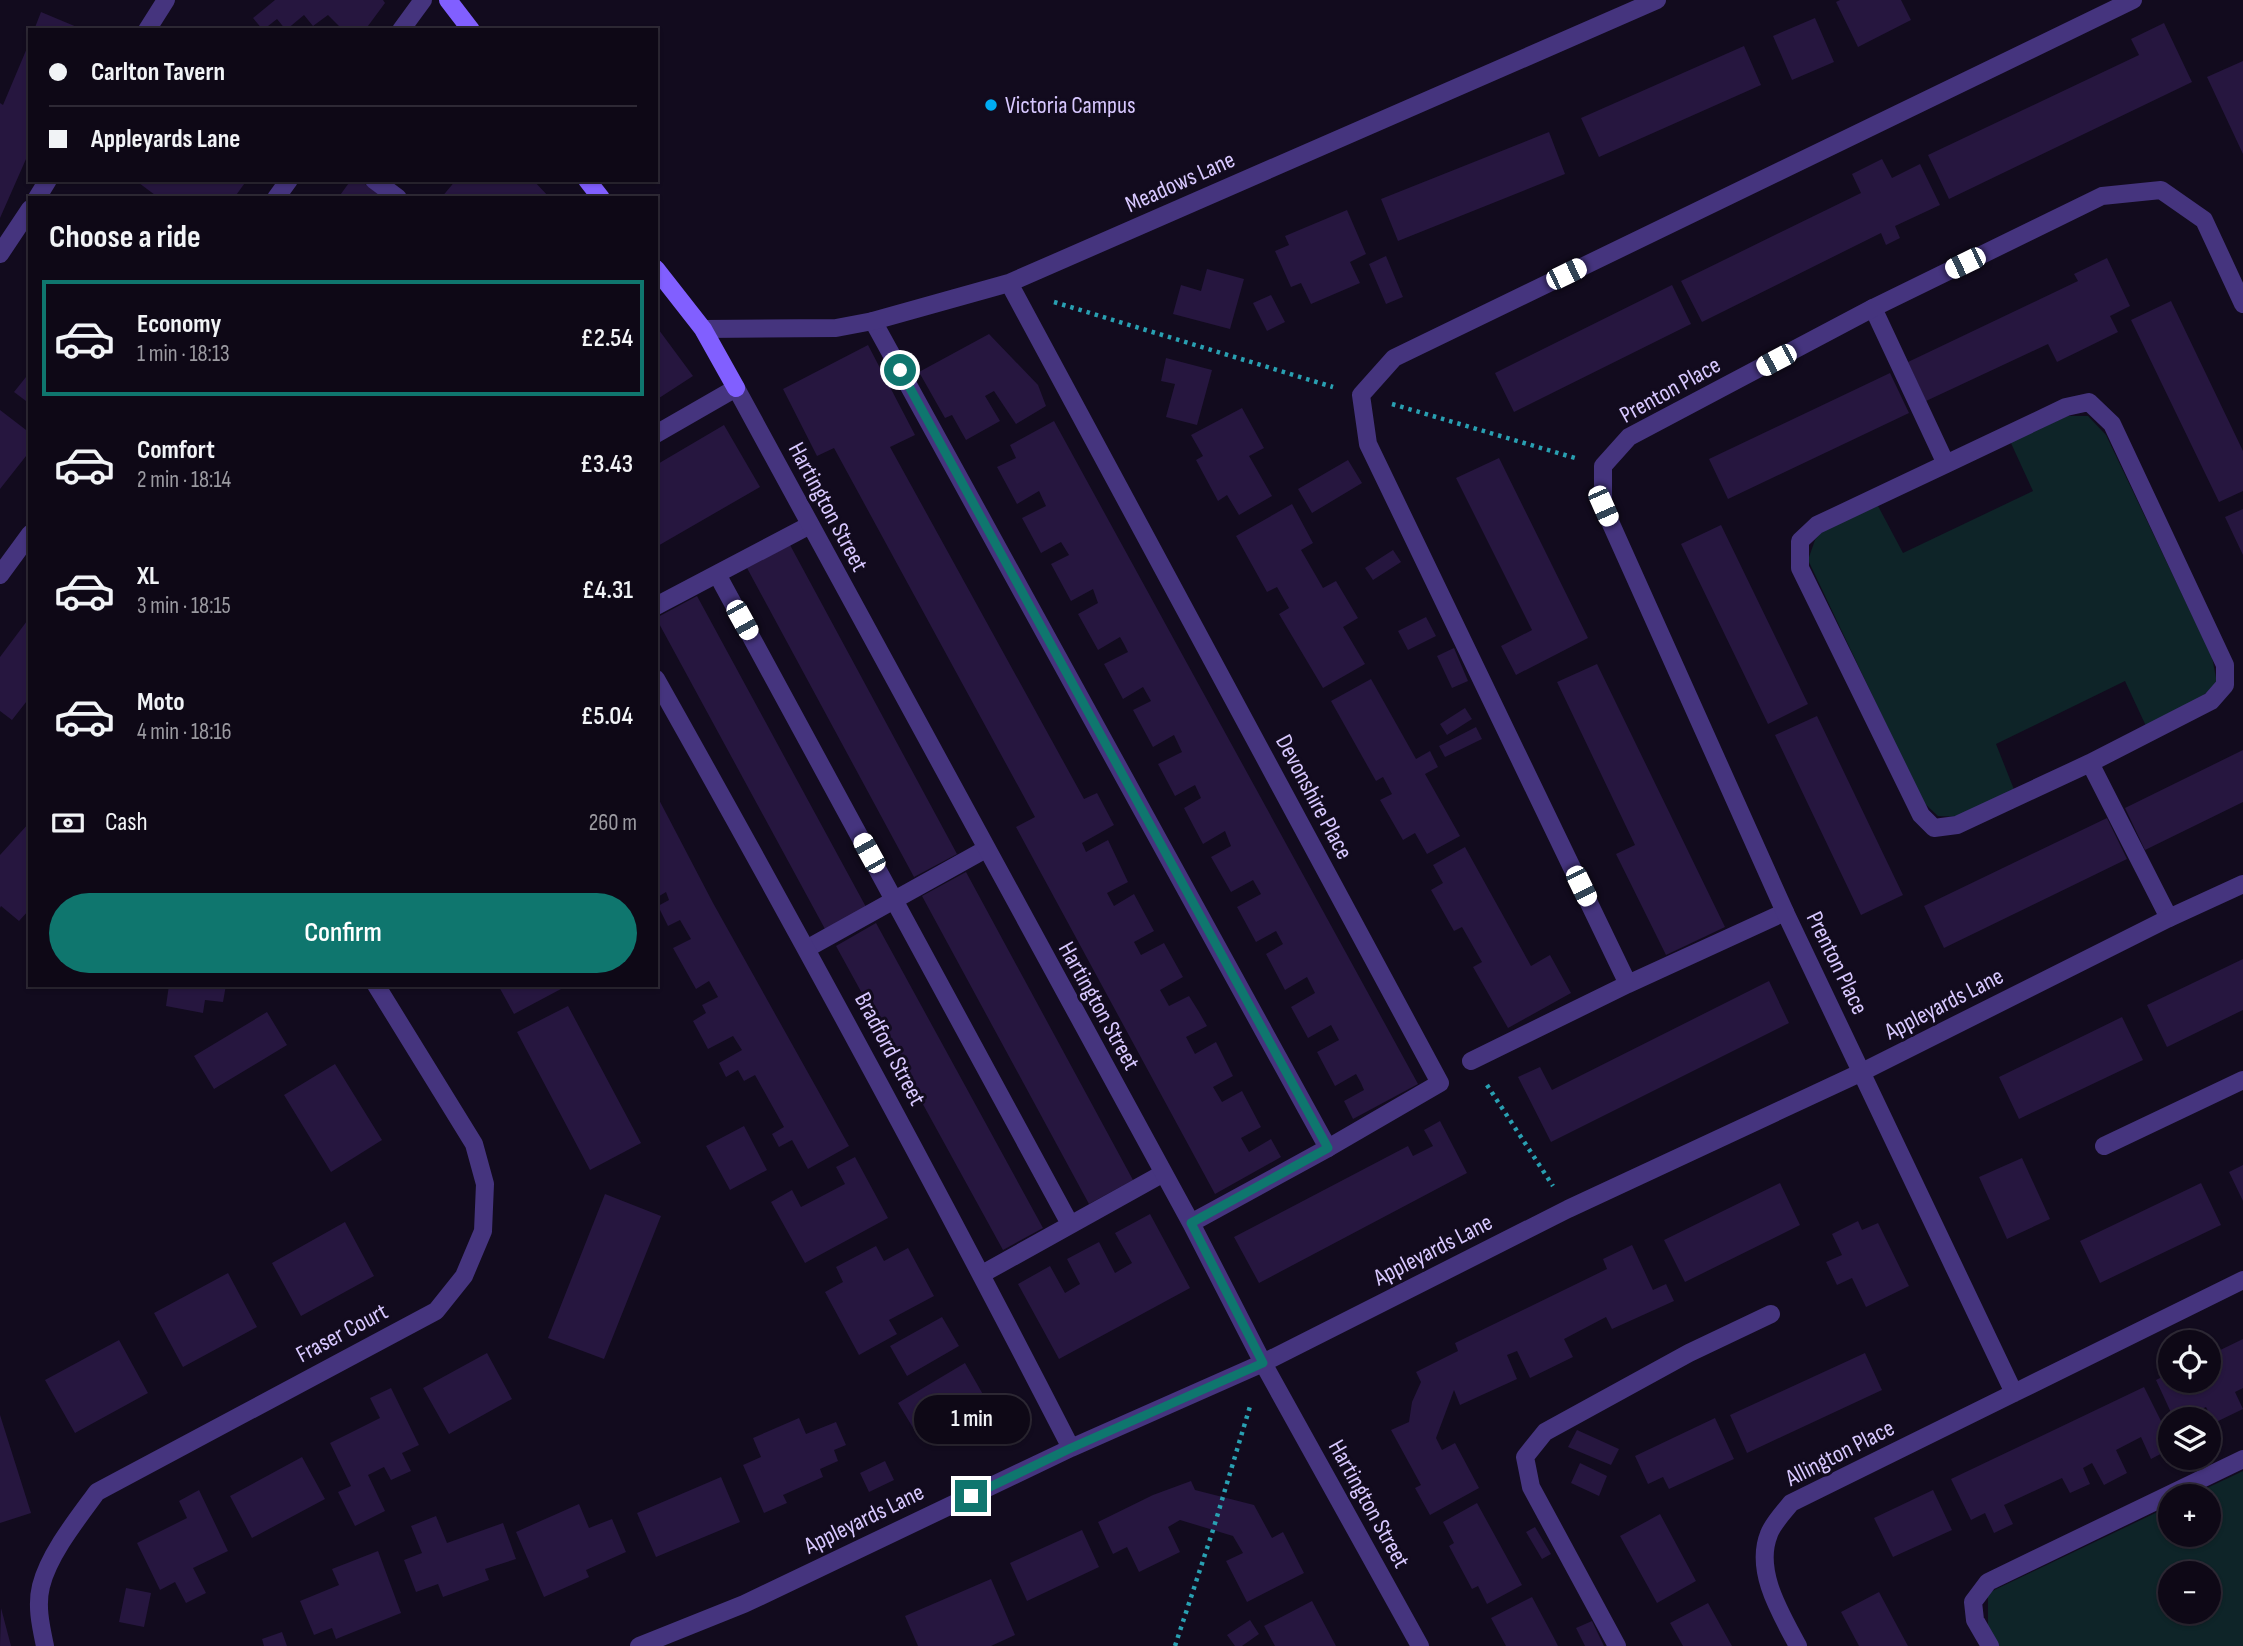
<!DOCTYPE html>
<meta charset="utf-8">
<style>
body{margin:0;font-family:"Sofia Sans Condensed",sans-serif;background:#1c1623;color:#f1f3f6;height:100vh;display:flex;flex-direction:column;font-size:26px;white-space:nowrap}
*{box-sizing:border-box;margin:0}
p{font-size:23px;color:#9b9aa1}
.icon{flex:none;width:38px;height:38px;fill:none;stroke:currentColor;stroke-width:2;stroke-linecap:round;stroke-linejoin:round}
.map{position:relative;flex:1;overflow:hidden}
.side{position:absolute;left:28px;top:196px;width:630px;height:791px;display:flex;flex-direction:column;background:#0e0816;border-radius:0px;box-shadow:0 2px 5px #0004,0 0 0 2px #2e2935}
.side>*{flex:none}
.banner{position:absolute;left:28px;top:28px;width:630px;height:154px;border-radius:0px;box-shadow:0 2px 5px #0004,0 0 0 2px #2e2935;display:grid;align-content:center;height:154px;padding:0 21px;background:#0e0816}
.controls{position:absolute;left:2158px;top:1330px;display:grid;gap:14px}
.controls a{display:grid;place-items:center;width:63px;height:63px;border-radius:50%;background:#0e0816;box-shadow:0 2px 5px #0004,0 0 0 2px #2e2935;font-size:35px}
.end{position:absolute;width:32px;height:32px;margin:-16px;border:9px solid #0f766e;background:#fff;box-shadow:0 0 0 4px #fff}
.from{border-radius:50%}
.bubble{position:absolute;height:49px;border-radius:24px;background:#0e0816;box-shadow:0 2px 5px #0004,0 0 0 2px #2e2935;font-size:23px;font-weight:600;line-height:49px;text-align:center}
.car{position:absolute;width:21px;height:42px;margin:-21px -10px;border-radius:9px;box-shadow:0 0 5px 2px #0007;background:linear-gradient(#fff 24%,#345 0 40%,#fff 0 76%,#345 0 86%,#fff 0)}
.banner b{display:flex;align-items:center;gap:24px;height:66px;font-size:26px}
.banner b+b{border-top:2px solid #2e2935}
.banner i{width:18px;height:18px;background:#f1f3f6}
ul{padding:0;list-style:none}
li{display:flex;align-items:center;gap:21px;height:116px;margin:0 14px 10px;padding:0 7px;border:4px solid transparent;border-radius:0px}
li div{flex:1}
li b{display:block;font-size:26px}
li em{font-style:normal;font-weight:600}
li.on{border-color:#0f766e}
li>.icon{width:63px;height:63px;stroke-width:1.5}
h2{padding:0 21px;font-size:32px;line-height:84px}
.pay{display:flex;align-items:center;gap:18px;height:77px;padding:0 21px;font-size:26px}
.pay p{margin-inline-start:auto}
.primary-button{display:flex;gap:14px;margin-top:auto;padding:14px 21px}
.primary-button a{flex:1;height:80px;border-radius:42px;background:#0f766e;color:#fff;font-size:28px;font-weight:600;line-height:80px;text-align:center}
.map>svg:first-child{display:block}
.green{fill:#0e2428;fill-rule:evenodd}
.building{fill:#26163f}
.lines{fill:none;stroke-linecap:round;stroke-linejoin:round}
.path{stroke:#29a0b2;stroke-width:4.5;stroke-dasharray:3.5 5;stroke-linecap:butt}
.lane{stroke:#45347e;stroke-width:18}
.street{stroke:#45347e;stroke-width:18}
.secondary{stroke:#815fff;stroke-width:18}
.route{stroke:#0f766e;stroke-width:9}
.poi-dot{fill:#00adf3;stroke:#120b1e;stroke-width:2.5}
.labels{text-anchor:middle;dominant-baseline:central;stroke-width:6;stroke-linejoin:round;paint-order:stroke}
.poi-label{font-size:24px;fill:#d8c8ff;stroke:#120b1e;text-anchor:start}
.street-label{font-size:24px;fill:#d8c8ff;stroke:#120b1e}
</style>
<div class="map">
<svg width="2243" height="1646" viewBox="0 0 2243 1646">
<rect width="100%" height="100%" fill="#120b1e"/>
<path class="green" d="M2068,416H2088L2106,435L2212,657L2217,683L2196,702L2146,726L2125,681L1996,744L2015,792L1962,817L1938,816L1923,802L1808,560L1815,540L1823,530L1878,506L1903,553L2033,491L2010,441Z
M2243,1471V1646H1997L1988,1630V1593L2170,1506V1535H2208V1496H2190ZM2170,1573H2208V1612H2170Z"/>
<path class="building" d="M275,0H383L385,3L365,30H336L339,26L328,15L313,26L304,15L286,30L277,19L263,30L253,18Z
M1840,0H1901L1911,20L1858,47L1836,2Z
M41,12L84,30H34Z
M1815,18L1834,62L1792,80L1773,36Z
M2164,23L2192,82L1949,199L1928,155L2139,55L2131,39Z
M30,41V150L0,218V103L3,105Z
M1744,46L1761,85L1599,157L1581,118Z
M2243,61V154L2207,77Z
M1549,132L1565,174L1398,241L1381,199Z
M1882,159L1892,178L1920,164L1940,205L1895,226L1900,238L1886,245L1881,233L1702,322L1681,281L1861,193L1852,174Z
M135,180H247L234,198H159Z
M351,180H360L383,198H338Z
M456,180H533L550,198H441Z
M1347,210L1366,254L1350,262L1360,283L1311,304L1301,283L1291,287L1275,251L1289,245L1285,236Z
M1386,256L1403,297L1386,304L1369,264Z
M2107,258L2130,306L2110,316L2118,332L2057,362L2048,344L1926,401L1908,362L2078,281L2074,274Z
M1207,269L1244,279L1230,329L1173,314L1181,285L1201,291Z
M1672,285L1691,324L1514,412L1495,373Z
M1271,295L1285,322L1267,331L1253,303Z
M2171,301L2243,451V491L2219,502L2131,320Z
M656,326L693,376L656,400Z
M989,334L1038,385L1046,406L1016,424L994,391L985,396L1000,421L966,440L952,415L945,418L919,372Z
M868,345L915,435L890,447L1084,799L1097,793L1114,825L1082,843L1086,852L1108,840L1128,882L1107,893L1114,906L1134,894L1154,931L1134,942L1141,955L1164,943L1183,977L1160,990L1169,1006L1189,996L1199,1012L1207,1026L1186,1037L1195,1054L1216,1042L1233,1076L1213,1087L1222,1102L1242,1091L1261,1127L1241,1138L1249,1152L1271,1139L1281,1157L1215,1194L1016,827L1035,817L834,448L817,456L783,389Z
M1166,358L1212,370L1197,425L1166,417L1175,384L1161,381Z
M30,372V404L14,392Z
M1890,373L1909,413L1728,499L1709,459Z
M1242,408L1264,448L1249,456L1272,496L1239,515L1227,495L1218,501L1196,460L1203,456L1191,435Z
M0,410L30,433V451L0,489Z
M1054,421L1418,1084L1353,1119L1344,1101L1364,1090L1361,1083L1356,1074L1335,1086L1317,1052L1339,1040L1331,1025L1308,1038L1291,1007L1315,993L1307,977L1285,990L1266,954L1283,944L1276,931L1256,942L1237,907L1261,894L1253,880L1231,892L1211,857L1231,846L1225,831L1203,844L1184,808L1201,798L1195,785L1175,796L1158,764L1182,752L1174,735L1153,747L1133,710L1151,701L1143,687L1123,699L1104,664L1128,652L1124,644L1120,637L1098,650L1078,614L1098,603L1093,589L1071,601L1051,564L1069,555L1061,542L1041,553L1022,518L1046,506L1039,491L1017,504L997,467L1016,458L1010,445Z
M724,425L760,487L656,547V465Z
M1499,458L1588,638L1516,675L1501,646L1532,630L1456,478Z
M1348,460L1362,483L1312,513L1298,489Z
M1292,504L1313,543L1301,550L1323,588L1336,581L1358,618L1343,627L1365,664L1323,688L1279,614L1289,608L1277,587L1267,592L1236,536Z
M2243,509V555L2225,517Z
M1721,525L1808,704L1768,724L1681,544Z
M790,545L957,854L914,877L747,568Z
M1393,550L1401,562L1373,580L1365,568Z
M697,596L866,907L825,929L656,618Z
M30,617V697L12,720L0,711V657Z
M1426,617L1436,636L1408,650L1398,631Z
M1454,648L1468,681L1452,688L1437,656Z
M1597,664L1725,927L1666,955L1616,854L1635,845L1557,682Z
M1371,679L1416,759L1430,751L1438,767L1425,774L1460,836L1427,854L1415,833L1403,840L1380,800L1392,794L1383,777L1376,781L1331,701Z
M1465,708L1472,719L1447,735L1440,724Z
M1817,716L1903,895L1861,915L1775,735Z
M1476,727L1482,739L1445,757L1439,746Z
M2243,750V802L2145,850L2125,808Z
M656,794L713,903L849,1146L808,1169L792,1140L779,1147L772,1134L784,1127L755,1075L744,1081L738,1070L726,1077L719,1063L742,1050L733,1036L708,1049L693,1021L706,1013L702,1005L718,997L709,981L696,989L673,948L691,939L680,920L668,926L658,906L669,900L666,892L656,898Z
M2107,818L2127,859L1944,948L1924,906Z
M30,822V878L27,881L30,884V909L19,921L1,906L0,908V855Z
M1465,847L1531,966L1550,955L1571,993L1508,1028L1473,967L1482,962L1462,927L1454,931L1431,890L1443,883L1433,865Z
M966,872L1133,1180L1089,1204L922,896Z
M876,923L1043,1228L1003,1250L836,946Z
M2243,959V1010L2167,1047L2147,1005Z
M1769,981L1789,1023L1551,1142L1518,1077L1540,1067L1552,1090Z
M169,985H226L223,1002L205,1000L203,1013L166,1006Z
M498,985H559L561,989L514,1014Z
M568,1006L641,1143L590,1170L517,1032Z
M267,1012L287,1045L214,1089L194,1056Z
M2122,1017L2143,1060L2019,1119L1999,1077Z
M335,1064L382,1140L331,1172L284,1095Z
M1440,1121L1467,1173L1259,1283L1234,1237L1408,1146L1413,1156L1433,1146L1424,1130Z
M744,1126L767,1170L730,1190L706,1146Z
M855,1157L888,1218L805,1263L771,1202L792,1190L801,1207L845,1184L836,1167Z
M2022,1158L2050,1219L2007,1239L1979,1177Z
M2243,1165V1201L2229,1172Z
M1780,1183L1800,1225L1685,1282L1664,1240Z
M2201,1183L2221,1225L2100,1283L2080,1241Z
M605,1194L661,1216L604,1359L548,1338Z
M1150,1214L1190,1288L1059,1359L1018,1284L1050,1266L1065,1293L1080,1284L1067,1259L1099,1242L1115,1273L1132,1263L1115,1233Z
M1858,1221L1862,1230L1878,1223L1909,1286L1866,1307L1852,1278L1837,1285L1826,1262L1842,1255L1832,1234Z
M345,1222L374,1276L301,1316L272,1263Z
M1632,1245L1653,1290L1666,1284L1674,1301L1612,1329L1606,1317L1564,1339L1573,1357L1530,1378L1517,1351L1507,1355L1517,1379L1460,1405L1454,1390L1436,1438L1442,1450L1455,1443L1479,1488L1430,1515L1415,1488L1421,1485L1391,1430L1409,1422L1412,1402L1421,1382L1416,1372L1458,1351L1455,1343L1607,1269L1603,1259Z
M876,1246L884,1261L908,1248L934,1296L889,1320L897,1334L859,1355L825,1292L843,1282L836,1267Z
M228,1273L257,1327L183,1367L154,1313Z
M942,1317L959,1346L907,1376L890,1346Z
M2243,1339V1388L2235,1392L2243,1409L2214,1423L2206,1407L2180,1419H2174L2156,1380L2170,1373V1381H2208V1356Z
M119,1340L148,1393L75,1433L45,1380Z
M487,1353L512,1399L449,1434L423,1388Z
M1865,1353L1882,1390L1747,1453L1730,1415Z
M965,1363L985,1398L918,1436L898,1403Z
M2144,1387L2170,1439V1449L2151,1459L2141,1437L2116,1450L2127,1473L2104,1485L2092,1463L2083,1468L2090,1484L2070,1493L2062,1478L2004,1505L2013,1524L1994,1533L1985,1513L1971,1520L1951,1479Z
M391,1388L419,1445L402,1453L411,1471L391,1480L384,1467L368,1475L385,1511L355,1526L338,1492L351,1486L330,1443L380,1418L370,1398Z
M0,1415L31,1513L0,1523Z
M799,1418L806,1434L836,1422L846,1445L834,1450L838,1461L820,1469L823,1477L783,1495L787,1503L764,1513L743,1465L761,1457L753,1438Z
M1715,1418L1734,1459L1669,1489L1663,1477L1648,1484L1635,1456Z
M1577,1430L1619,1449L1611,1465L1568,1447Z
M302,1457L325,1499L252,1538L230,1496Z
M885,1461L894,1480L869,1492L860,1473Z
M1580,1463L1607,1476L1599,1496L1571,1483Z
M721,1477L740,1522L656,1557L637,1513Z
M1191,1481L1195,1490L1254,1505L1272,1538L1283,1532L1304,1573L1247,1602L1226,1561L1243,1553L1233,1536L1180,1520L1168,1527L1180,1552L1139,1572L1127,1547L1113,1554L1098,1522L1153,1495Z
M199,1490L228,1551L193,1568L206,1593L186,1603L175,1582L160,1590L137,1543L187,1518L179,1501Z
M1933,1490L1952,1530L1893,1557L1874,1518Z
M1477,1503L1522,1585L1487,1604L1478,1586L1472,1589L1449,1546L1454,1543L1443,1522Z
M579,1504L589,1528L612,1519L626,1552L586,1570L589,1577L544,1597L516,1532Z
M1660,1514L1696,1581L1657,1603L1620,1536Z
M436,1516L447,1543L503,1523L516,1559L485,1569L489,1580L443,1597L438,1584L416,1592L404,1560L422,1553L411,1526Z
M1535,1527L1551,1554L1542,1559L1526,1532Z
M1082,1530L1099,1567L1027,1601L1010,1563Z
M378,1551L401,1613L336,1639L332,1628L314,1635L300,1601L339,1585L332,1569Z
M991,1579L1015,1635L991,1646H918L905,1616Z
M126,1588L151,1593L144,1627L119,1622Z
M1879,1592L1895,1622L1908,1646H1859L1841,1612Z
M1532,1597L1554,1638L1558,1646H1506L1491,1618Z
M1312,1601L1336,1646H1275L1264,1626Z
M1708,1603L1732,1646H1683L1670,1623Z
M1,1608L11,1646H0Z
M1250,1620L1259,1634L1242,1646H1235L1227,1635Z
M1592,1621L1604,1646H1585L1576,1628Z
M282,1632L287,1646H264L262,1639Z"/>
<g class="lines">
<path class="path" d="M1054,302L1333,387
M1392,404L1575,458
M1487,1085L1553,1186
M1175,1646L1213,1530L1251,1403"/>
<path class="lane" d="M374,180L398,198
M1873,308L1946,464L2066,407L2089,402L2112,424L2225,665V685L2211,701L2090,763L1957,825L1934,828L1921,815L1800,568V541L1817,525L1946,464
M873,321L1328,1148
M717,574L1070,1224
M656,606L810,525
M2090,763L2169,918
M808,948L986,849
M1628,984L1785,912
M1471,1061L1628,984L1368,444L1361,395L1394,358L2133,0
M2104,1146L2243,1080
M982,1274L1162,1174
M1617,1646L1531,1487L1525,1457L1545,1432L1689,1353L1771,1314
M1990,1646L1975,1620L1973,1602L1988,1582L2243,1459"/>
<path class="street" d="M147,30L166,0
M401,30L423,0
M37,198L48,180
M276,198L289,180
M0,254L30,209
M1009,283L1440,1083L1328,1148L1191,1223
M2243,304L2204,220L2161,190L2102,196L1873,308L1629,437L1603,466V506L1785,912L2014,1393L2243,1280
M703,329L836,328L873,321L1009,283L1657,0
M656,434L736,388L1191,1223L1263,1363L1420,1646
M0,575L30,534
M656,679C799,933 938,1189 1071,1448
M45,1646C41,1627 36,1606 41,1586C49,1554 78,1518 97,1492L436,1311L464,1276L483,1231L485,1184L474,1144L376,985
M639,1646L744,1604L1071,1448L1263,1363L1568,1209L1862,1072L2169,918L2243,884
M1798,1646C1781,1614 1754,1571 1769,1534C1773,1523 1784,1512 1791,1503L2014,1393"/>
<path class="secondary" d="M448,0L471,30
M587,180L601,198
M656,269L703,329L736,388"/>
</g>
<g class="lines">
<path class="route" d="M900,370L1328,1148L1191,1223L1263,1363L1071,1448L971,1496"/>
</g>
<circle class="poi-dot" cx="991" cy="105" r="7"/>
<g class="labels">
<g class="poi-label">
<text x="1005" y="105">Victoria Campus</text>
</g>
<g class="street-label">
<text transform="translate(1180 182) rotate(-24)">Meadows Lane</text>
<text transform="translate(1670 390) rotate(-29)">Prenton Place</text>
<text transform="translate(828 507) rotate(62)">Hartington Street</text>
<text transform="translate(1314 797) rotate(62)">Devonshire Place</text>
<text transform="translate(1837 963) rotate(64)">Prenton Place</text>
<text transform="translate(1944 1004) rotate(-27)">Appleyards Lane</text>
<text transform="translate(1099 1006) rotate(61)">Hartington Street</text>
<text transform="translate(890 1049) rotate(62)">Bradford Street</text>
<text transform="translate(1433 1250) rotate(-27)">Appleyards Lane</text>
<text transform="translate(342 1333) rotate(-28)">Fraser Court</text>
<text transform="translate(1840 1453) rotate(-27)">Allington Place</text>
<text transform="translate(1369 1504) rotate(61)">Hartington Street</text>
<text transform="translate(864 1519) rotate(-26)">Appleyards Lane</text>
</g>
</g>
</svg>
<div class="controls">
<a><svg class="icon" aria-label="locate" viewBox="0 0 24 24"><circle cx="12" cy="12" r="6"/><path d="M12 2v4M12 18v4M2 12h4M18 12h4"/></svg></a>
<a><svg class="icon" aria-label="layers" viewBox="0 0 24 24"><path d="M12 4l9 5-9 5-9-5zM3 14l9 5 9-5"/></svg></a>
<a>+</a>
<a>−</a>
</div>
<i class="end from" style="left:900px;top:370px"></i>
<i class="end" style="left:971px;top:1496px"></i>
<div class="bubble" style="left:914px;top:1395px;width:116px">1 min</div>
<i class="car" style="left:1965px;top:263px;rotate:244deg"></i>
<i class="car" style="left:1566px;top:274px;rotate:64deg"></i>
<i class="car" style="left:1776px;top:360px;rotate:242deg"></i>
<i class="car" style="left:1603px;top:506px;rotate:156deg"></i>
<i class="car" style="left:742px;top:620px;rotate:151deg"></i>
<i class="car" style="left:869px;top:853px;rotate:331deg"></i>
<i class="car" style="left:1581px;top:886px;rotate:154deg"></i>
<div class="banner">
<b><i class="from"></i>Carlton Tavern</b>
<b><i></i>Appleyards Lane</b>
</div>
<section class="side">
<h2>Choose a ride</h2>
<ul>
<li class="on"><svg class="icon" aria-label="car" viewBox="0 0 24 24"><path d="M5 17H2v-5l4-1 3-4h7l3 4 3 1v5h-3M9 17h6M6 11h13"/><circle cx="7" cy="17" r="2"/><circle cx="17" cy="17" r="2"/></svg><div><b>Economy</b><p>1 min · 18:13</p></div><em>£2.54</em></li>
<li><svg class="icon" aria-label="car" viewBox="0 0 24 24"><path d="M5 17H2v-5l4-1 3-4h7l3 4 3 1v5h-3M9 17h6M6 11h13"/><circle cx="7" cy="17" r="2"/><circle cx="17" cy="17" r="2"/></svg><div><b>Comfort</b><p>2 min · 18:14</p></div><em>£3.43</em></li>
<li><svg class="icon" aria-label="car" viewBox="0 0 24 24"><path d="M5 17H2v-5l4-1 3-4h7l3 4 3 1v5h-3M9 17h6M6 11h13"/><circle cx="7" cy="17" r="2"/><circle cx="17" cy="17" r="2"/></svg><div><b>XL</b><p>3 min · 18:15</p></div><em>£4.31</em></li>
<li><svg class="icon" aria-label="car" viewBox="0 0 24 24"><path d="M5 17H2v-5l4-1 3-4h7l3 4 3 1v5h-3M9 17h6M6 11h13"/><circle cx="7" cy="17" r="2"/><circle cx="17" cy="17" r="2"/></svg><div><b>Moto</b><p>4 min · 18:16</p></div><em>£5.04</em></li>
</ul>
<div class="pay"><svg class="icon" aria-label="cash" viewBox="0 0 24 24"><path d="M3 7h18v10H3z"/><circle cx="12" cy="12" r="2"/></svg>Cash<p>260 m</p></div>
<div class="primary-button"><a>Confirm</a></div>
</section>
</div>
